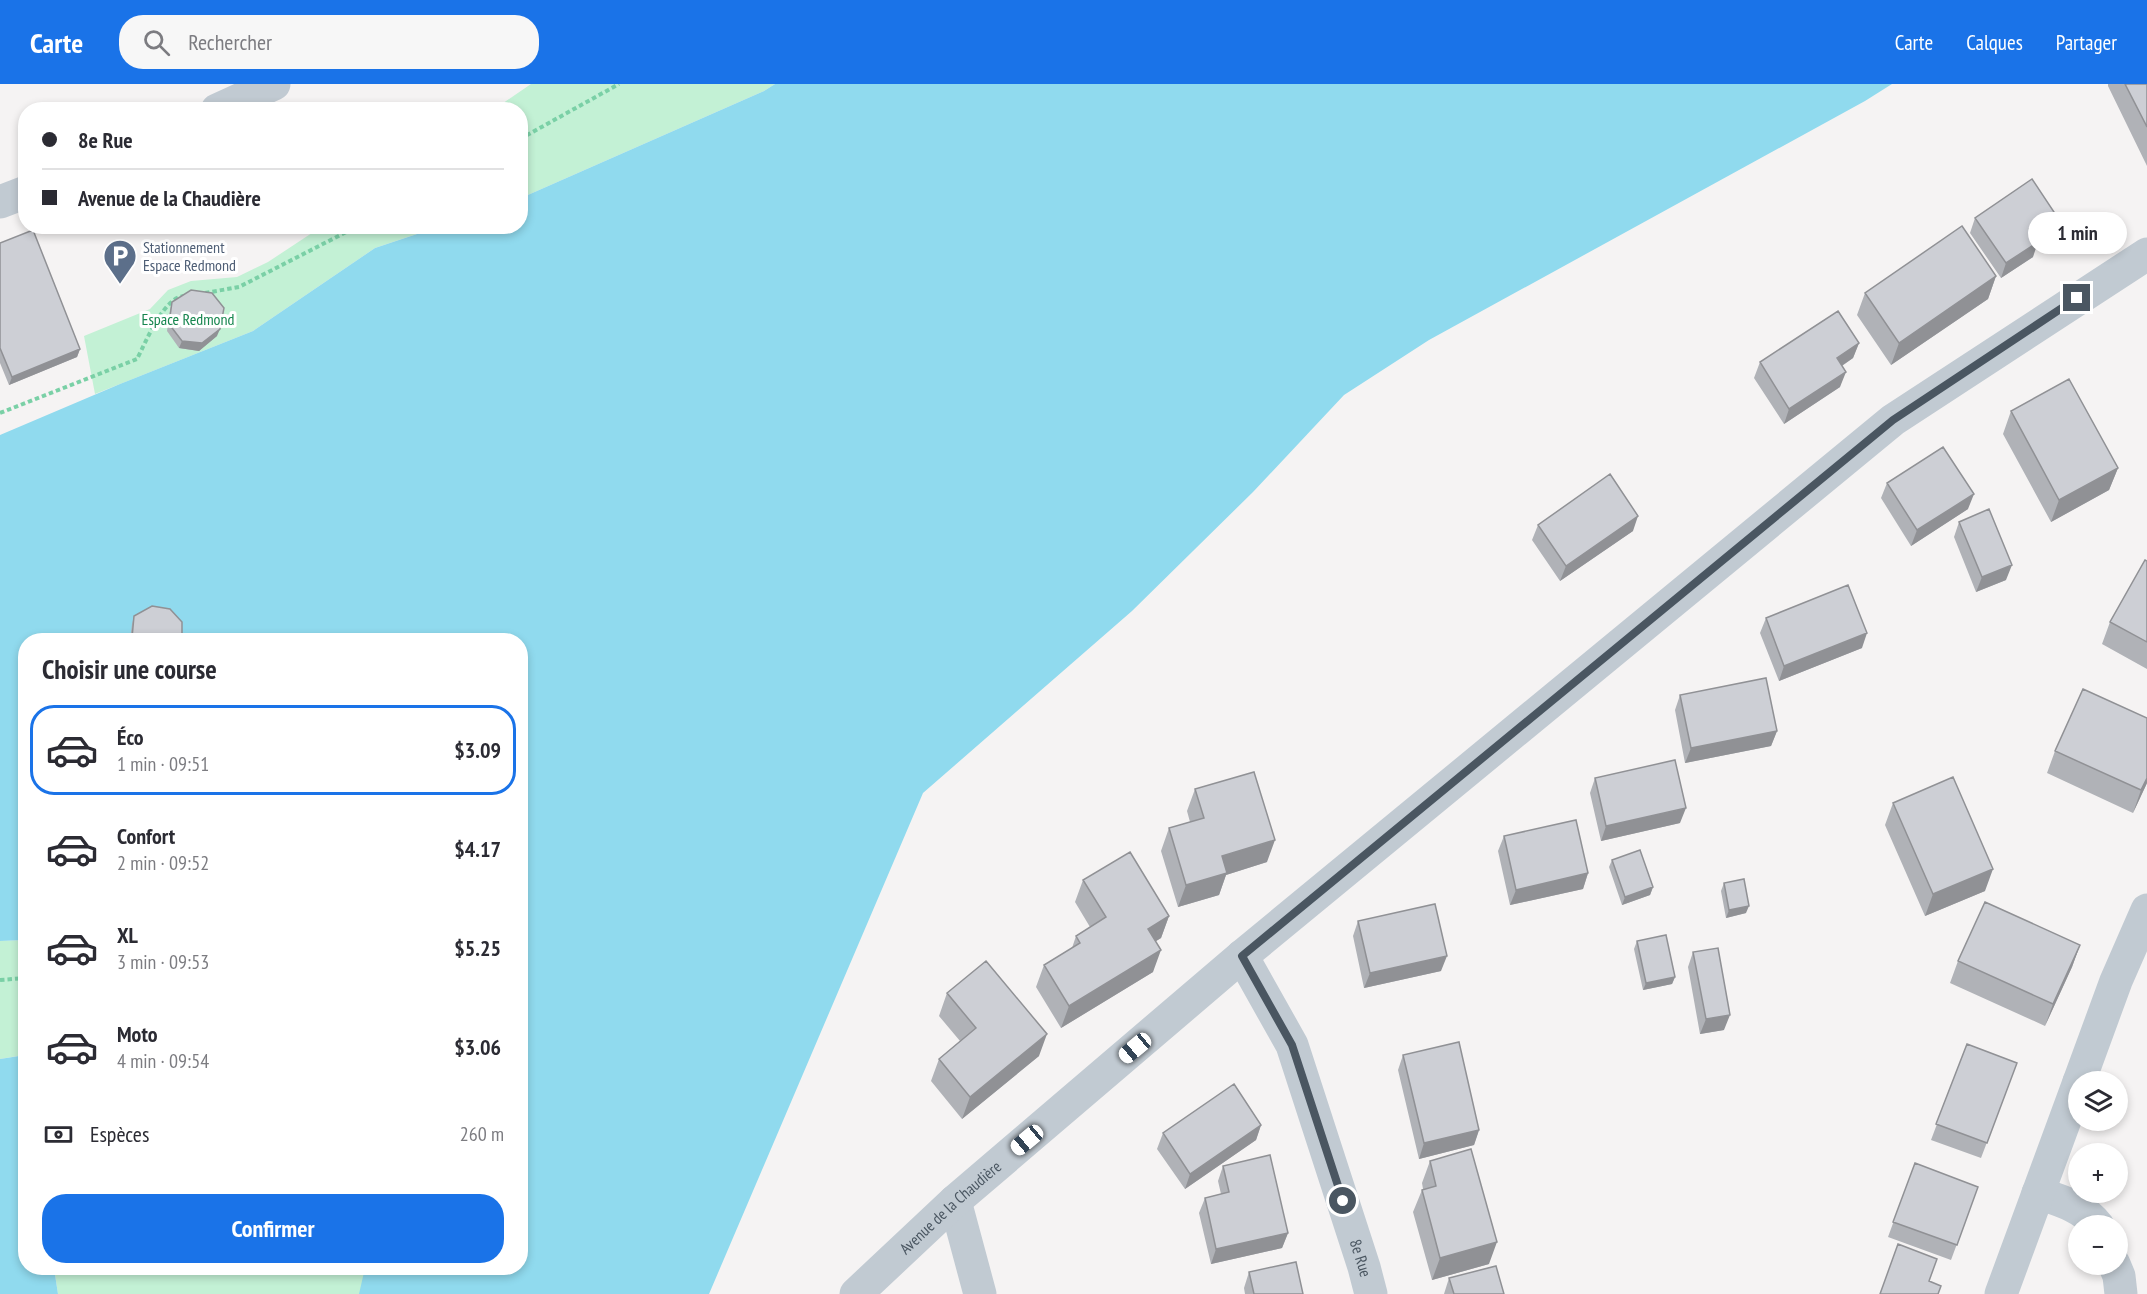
<!DOCTYPE html>
<html lang="fr">
<meta charset="utf-8">
<style>
body{margin:0;font-family:"PT Sans Narrow",sans-serif;background:#f7f7f7;color:#2b2b33;height:100vh;display:flex;flex-direction:column;font-size:22px;white-space:nowrap}
*{box-sizing:border-box;margin:0}
p{font-size:20px;color:#7c7c81}
.icon{flex:none;width:33px;height:33px;fill:none;stroke:currentColor;stroke-width:2;stroke-linecap:round;stroke-linejoin:round}
.map{position:relative;flex:1;overflow:hidden}
.panel{position:absolute;left:18px;top:549px;width:510px;height:642px;display:flex;flex-direction:column;background:#fff;border-radius:24px;box-shadow:0 3px 9px #0003}
.panel>*{flex:none}
.top-card{position:absolute;left:18px;top:18px;width:510px;height:132px;border-radius:24px;box-shadow:0 3px 9px #0003;display:grid;align-content:center;height:132px;padding:0 24px;background:#fff}
.tools{position:absolute;left:2068px;top:987px;display:grid;gap:12px}
.tools a{display:grid;place-items:center;width:60px;height:60px;border-radius:50%;background:#fff;box-shadow:0 3px 9px #0003;font-size:30px}
.end{position:absolute;width:27px;height:27px;margin:-14px;border:8px solid #4a5661;background:#fff;box-shadow:0 0 0 3px #fff}
.from{border-radius:50%}
.bubble{position:absolute;height:42px;border-radius:21px;background:#fff;box-shadow:0 3px 9px #0003;font-size:20px;font-weight:700;line-height:42px;text-align:center}
.car{position:absolute;width:18px;height:36px;margin:-18px -9px;border-radius:8px;box-shadow:0 0 4px 2px #0007;background:linear-gradient(#fff 24%,#345 0 40%,#fff 0 76%,#345 0 86%,#fff 0)}
.top-card b{display:flex;align-items:center;gap:21px;height:57px;font-size:22px}
.top-card b+b{border-top:2px solid #e1e1e2}
.top-card i{width:15px;height:15px;background:#2b2b33}
ul{padding:0;list-style:none}
li{display:flex;align-items:center;gap:18px;height:90px;margin:0 12px 9px;padding:0 12px;border:3px solid transparent;border-radius:24px}
li div{flex:1}
li b{display:block;font-size:22px}
li em{font-style:normal;font-weight:700}
li.current{border-color:#1a73e8}
li>.icon{width:54px;height:54px;stroke-width:1.5}
h2{padding:0 24px;font-size:27px;line-height:72px}
.pay{display:flex;align-items:center;gap:15px;height:66px;padding:0 24px;font-size:22px}
.pay p{margin-inline-start:auto}
.action{display:flex;gap:12px;margin-top:auto;padding:12px 24px}
.action a{flex:1;height:69px;border-radius:24px;background:#1a73e8;color:#fff;font-size:24px;font-weight:700;line-height:69px;text-align:center}
header{display:flex;align-items:center;gap:36px;box-sizing:border-box;height:84px;padding:0 30px;background:#1a73e8;color:#fff}
header strong{font-size:28px}
nav{display:flex;gap:33px;margin-inline-start:auto;font-size:21px}
.search{width:420px;height:54px;background:#f7f7f7;display:flex;align-items:center;gap:15px;box-sizing:border-box;padding:0 21px;border-radius:24px;color:#7c7c81;font-size:22px}
.map>svg:first-child{display:block}
.green{fill:#c3f1d5}
.water{fill:#90daee}
.lines{fill:none;stroke-linecap:round;stroke-linejoin:round}
.path{stroke:#7ad0a6;stroke-width:4;stroke-dasharray:4.5 3;stroke-linecap:butt}
.minor{stroke:#c1cad2;stroke-width:33}
.wall{fill:#b0b2b7}
.shaded-wall{fill:#909195}
.building{fill:#cdcfd5;stroke:#909195;stroke-width:1.5}
.route{stroke:#4a5661;stroke-width:8}
.labels{text-anchor:middle;dominant-baseline:central;stroke-width:6;stroke-linejoin:round;paint-order:stroke}
.service-label{font-size:16px;fill:#4e5e75;stroke:#fff;text-anchor:start}
.park-label{font-size:16px;fill:#17864f;stroke:#fff}
.street-label{font-size:16px;fill:#4a5661;stroke:#fff}
</style>
<header>
<strong>Carte</strong>
<div class="search"><svg class="icon" aria-label="search" viewBox="0 0 24 24"><circle cx="10" cy="10" r="6"/><path d="M15 15l6 6"/></svg>Rechercher</div>
<nav><a>Carte</a><a>Calques</a><a>Partager</a></nav>
</header>
<div class="map">
<svg width="2147" height="1210" viewBox="0 0 2147 1210">
<rect width="100%" height="100%" fill="#f5f3f3"/>
<path class="green" d="M531,0H775L764,7L521,114L520,26H493Z
M321,143H438L375,164L253,247L95,310L84,252L150,225L168,206L191,197L237,193L268,178Z
M25,856V978L24,971L0,975V857Z
M54,1184H367L361,1210H58Z"/>
<path class="water" d="M775,0H1892L1865,17L1429,256L1344,311L1253,408L1132,527L923,709L709,1210H359L365,1184H520V556H26L25,856L0,857V351L120,300L253,247L375,164L438,143L520,142L521,114L764,7Z
M25,971L26,1184H54L58,1210H0V975Z"/>
<g class="lines">
<path class="path" d="M520,55L619,0
M205,209L239,203L358,142
M0,329L137,275C146,258 164,212 185,212
M0,896L26,894"/>
<g class="minor">
<path d="M217,26L274,0"/>
<path d="M0,118L26,108"/>
<path id="s1" d="M1242,872L1292,961L1364,1183L1371,1210"/>
<path d="M2079,998L2116,897L2147,826"/>
<path d="M2038,1109C2059,1116 2084,1123 2098,1142"/>
<path d="M955,1117L980,1210"/>
<path d="M2114,1180L2119,1192L2121,1210"/>
<path id="s2" d="M856,1210L955,1117L1242,872L1893,336L2147,170"/>
<path d="M2001,1210L2079,998"/>
</g>
</g>
<path class="wall" d="M2108,0H2147V82L2108,2Z
M1975,134L2048,143L2035,152L2033,173L2001,194L1970,149Z
M0,159L80,265L77,273L9,301L0,279Z
M1996,192L1988,215L1891,281L1857,231L1865,209Z
M172,218L217,252L199,267L179,264L167,247L170,226Z
M1859,259L1853,274L1842,282L1840,303L1784,340L1754,294L1760,278Z
M2011,327L2118,384L2109,406L2051,438L2003,350Z
M1887,399L1968,425L1911,462L1881,414Z
M1959,438L2006,496L1976,508L1954,453Z
M1538,441L1633,447L1560,497L1532,456Z
M2147,477V585L2102,560L2110,538Z
M134,532L182,556H130L132,540Z
M1766,534L1862,564L1779,597L1760,549Z
M1680,611L1777,647L1771,662L1685,679L1675,626Z
M2055,667L2147,699L2133,729L2047,689Z
M1595,694L1680,739L1601,757L1590,709Z
M1195,705L1267,778L1226,791L1219,811L1178,823L1161,767L1169,744L1190,738L1187,727Z
M1893,719L1985,807L1925,832L1885,741Z
M1504,752L1588,789L1583,805L1510,821L1498,767Z
M1612,776L1653,803L1650,811L1622,821L1609,783Z
M1083,796L1169,832L1161,854L1156,857L1153,888L1061,944L1036,903L1044,881L1072,864L1076,852L1090,843L1075,818Z
M1724,799L1746,829L1726,834L1721,807Z
M1358,837L1441,887L1364,904L1353,852Z
M1637,857L1675,893L1672,900L1643,906L1634,865Z
M2080,861L2072,883L2045,942L1950,899L1958,877Z
M1693,868L1724,946L1700,950L1688,883Z
M947,909L1039,972L962,1035L931,997L939,975L960,957L939,932Z
M1967,960L2017,979L1981,1074L1931,1056Z
M1403,971L1479,1046L1474,1061L1419,1075L1398,986Z
M1261,1041L1256,1056L1185,1105L1157,1065L1163,1049Z
M1430,1077L1489,1180L1432,1196L1413,1128L1422,1106L1423,1105L1422,1099Z
M1915,1079L1978,1103L1951,1176L1888,1153Z
M1223,1082L1288,1149L1282,1164L1211,1180L1199,1129L1205,1114L1221,1110L1218,1097Z
M1249,1188L1303,1210H1245L1244,1204Z
M1449,1194L1504,1210H1444Z"/>
<path class="shaded-wall" d="M2054,128L2048,143L2024,160L2029,145Z
M2038,158L2033,173L2001,194L2006,179Z
M1996,192L1988,215L1891,281L1899,259Z
M220,245L217,252L199,267L179,264L182,257Z
M1859,259L1853,274L1831,289L1837,274Z
M80,265L77,273L9,301L12,293Z
M1846,288L1840,303L1784,340L1789,325Z
M2118,384L2109,406L2051,438L2059,416Z
M1974,410L1968,425L1911,462L1917,446Z
M1638,432L1633,447L1560,497L1566,482Z
M2012,481L2006,496L1976,508L1982,493Z
M1867,549L1862,564L1779,597L1784,582Z
M1777,647L1771,662L1685,679L1691,664Z
M2147,694V699L2133,729L2141,706Z
M1686,724L1680,739L1601,757L1606,742Z
M1275,756L1267,778L1226,791L1219,811L1178,823L1186,801L1222,772Z
M1993,785L1985,807L1925,832L1933,810Z
M1588,789L1583,805L1510,821L1516,806Z
M1653,803L1650,811L1622,821L1625,813Z
M1749,822L1746,829L1726,834L1729,826Z
M1169,832L1161,854L1140,867L1148,845Z
M2080,861L2072,883L2045,942L2053,920Z
M1161,866L1153,888L1061,944L1069,922Z
M1447,872L1441,887L1364,904L1370,889Z
M1675,893L1672,900L1643,906L1646,899Z
M1730,931L1724,946L1700,950L1706,935Z
M1047,950L1039,972L962,1035L970,1013Z
M1261,1041L1256,1056L1185,1105L1190,1090Z
M1479,1046L1474,1061L1419,1075L1424,1059Z
M1288,1149L1282,1164L1211,1180L1216,1165Z
M1497,1158L1489,1180L1432,1196L1440,1174Z"/>
<path class="building" d="M2125,0H2147V43Z
M2032,95L2054,128L2029,145L2038,158L2006,179L1975,134Z
M1962,142L1996,192L1899,259L1865,209Z
M33,146L80,265L12,293L0,264V159Z
M191,206L212,209L224,224L220,245L202,259L182,257L169,240L172,218Z
M1838,227L1859,259L1837,274L1846,288L1789,325L1760,278Z
M2069,295L2118,384L2059,416L2011,327Z
M1943,363L1974,410L1917,446L1887,399Z
M1610,390L1638,432L1566,482L1538,441Z
M1989,425L2012,481L1982,493L1959,438Z
M2145,476L2147,477V558L2110,538Z
M1848,501L1867,549L1784,582L1766,534Z
M152,522L170,525L182,538V556H134L132,554L134,532Z
M1766,594L1777,647L1691,664L1680,611Z
M2083,605L2147,634V694L2141,706L2055,667Z
M1675,676L1686,724L1606,742L1595,694Z
M1254,688L1275,756L1222,772L1227,789L1186,801L1169,744L1204,734L1195,705Z
M1953,693L1993,785L1933,810L1893,719Z
M1576,736L1588,789L1516,806L1504,752Z
M1640,766L1653,803L1625,813L1612,776Z
M1130,768L1169,832L1148,845L1161,866L1069,922L1044,881L1080,859L1076,852L1106,833L1083,796Z
M1744,795L1749,822L1729,826L1724,799Z
M1985,818L2080,861L2053,920L1958,877Z
M1435,820L1447,872L1370,889L1358,837Z
M1666,851L1675,893L1646,899L1637,857Z
M1718,864L1730,931L1706,935L1693,868Z
M986,877L1047,950L970,1013L939,975L976,944L947,909Z
M1459,958L1479,1046L1424,1059L1403,971Z
M1967,960L2017,979L1987,1059L1936,1040Z
M1234,1000L1261,1041L1190,1090L1163,1049Z
M1471,1065L1497,1158L1440,1174L1422,1106L1436,1102L1430,1077Z
M1270,1071L1288,1149L1216,1165L1205,1114L1229,1108L1223,1082Z
M1915,1079L1978,1103L1957,1161L1893,1138Z
M1898,1160L1937,1175L1929,1197L1941,1202L1938,1210H1880Z
M1296,1178L1303,1210H1254L1249,1188Z
M1496,1182L1504,1210H1454L1449,1194Z"/>
<g class="lines">
<path class="route" d="M1343,1117L1292,961L1242,872L1893,336L2077,214"/>
</g>
<defs>
<g id="parking-pin" transform="scale(1.725)"><path d="M0 17L-7.5 6A9.5 9.5 0 1 1 7.5 6Z" fill="#5c6f8a" stroke="#fff"/><path d="M-3.5-5.5H1a3.5 3.5 0 0 1 0 7H-1V5.5H-3.5ZM-1-3.4V-.6H.8a1.4 1.4 0 0 0 0-2.8Z" fill="#fff"/></g>
</defs>
<g fill-rule="evenodd">
<use href="#parking-pin" x="120" y="172"/>
</g>
<g class="labels">
<g class="service-label">
<text x="143" y="163">Stationnement<tspan x="143" dy="18">Espace Redmond</tspan></text>
</g>
<g class="park-label">
<text x="188" y="235">Espace Redmond</text>
</g>
<g class="street-label">
<text stroke="none"><textPath href="#s2" startOffset="128">Avenue de la Chaudière</textPath></text>
<text stroke="none"><textPath href="#s1" startOffset="326">8e Rue</textPath></text>
</g>
</g>
</svg>
<div class="tools">
<a><svg class="icon" aria-label="layers" viewBox="0 0 24 24"><path d="M12 4l9 5-9 5-9-5zM3 14l9 5 9-5"/></svg></a>
<a>+</a>
<a>−</a>
</div>
<i class="end from" style="left:1343px;top:1117px"></i>
<i class="end" style="left:2077px;top:214px"></i>
<div class="bubble" style="left:2028px;top:128px;width:99px">1 min</div>
<i class="car" style="left:1135px;top:964px;rotate:230deg"></i>
<i class="car" style="left:1027px;top:1056px;rotate:230deg"></i>
<div class="top-card">
<b><i class="from"></i>8e Rue</b>
<b><i></i>Avenue de la Chaudière</b>
</div>
<section class="panel">
<h2>Choisir une course</h2>
<ul>
<li class="current"><svg class="icon" aria-label="car" viewBox="0 0 24 24"><path d="M5 17H2v-5l4-1 3-4h7l3 4 3 1v5h-3M9 17h6M6 11h13"/><circle cx="7" cy="17" r="2"/><circle cx="17" cy="17" r="2"/></svg><div><b>Éco</b><p>1 min · 09:51</p></div><em>$3.09</em></li>
<li><svg class="icon" aria-label="car" viewBox="0 0 24 24"><path d="M5 17H2v-5l4-1 3-4h7l3 4 3 1v5h-3M9 17h6M6 11h13"/><circle cx="7" cy="17" r="2"/><circle cx="17" cy="17" r="2"/></svg><div><b>Confort</b><p>2 min · 09:52</p></div><em>$4.17</em></li>
<li><svg class="icon" aria-label="car" viewBox="0 0 24 24"><path d="M5 17H2v-5l4-1 3-4h7l3 4 3 1v5h-3M9 17h6M6 11h13"/><circle cx="7" cy="17" r="2"/><circle cx="17" cy="17" r="2"/></svg><div><b>XL</b><p>3 min · 09:53</p></div><em>$5.25</em></li>
<li><svg class="icon" aria-label="car" viewBox="0 0 24 24"><path d="M5 17H2v-5l4-1 3-4h7l3 4 3 1v5h-3M9 17h6M6 11h13"/><circle cx="7" cy="17" r="2"/><circle cx="17" cy="17" r="2"/></svg><div><b>Moto</b><p>4 min · 09:54</p></div><em>$3.06</em></li>
</ul>
<div class="pay"><svg class="icon" aria-label="cash" viewBox="0 0 24 24"><path d="M3 7h18v10H3z"/><circle cx="12" cy="12" r="2"/></svg>Espèces<p>260 m</p></div>
<div class="action"><a>Confirmer</a></div>
</section>
</div>
